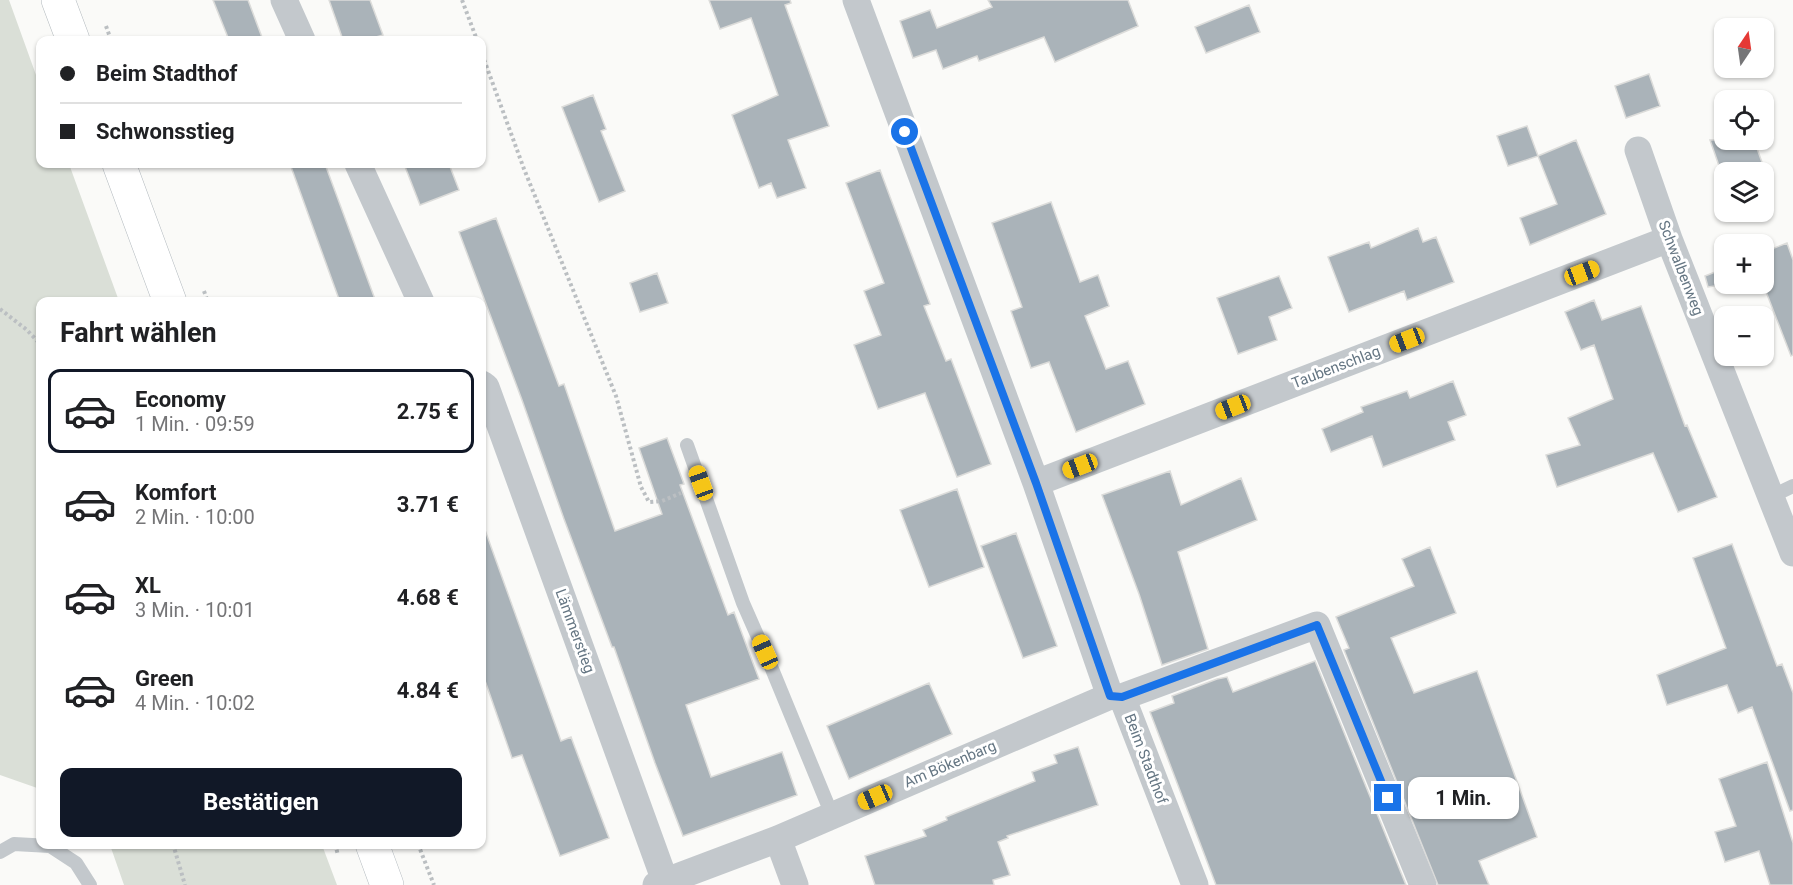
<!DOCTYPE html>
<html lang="de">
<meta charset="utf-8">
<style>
body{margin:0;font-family:Roboto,sans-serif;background:#f6f6f6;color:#202124;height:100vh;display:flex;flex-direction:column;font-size:22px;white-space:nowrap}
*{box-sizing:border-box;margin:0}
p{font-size:20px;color:#757577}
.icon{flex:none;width:33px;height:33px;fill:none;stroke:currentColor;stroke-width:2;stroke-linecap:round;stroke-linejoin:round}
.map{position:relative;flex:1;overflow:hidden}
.drawer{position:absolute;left:36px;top:297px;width:450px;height:552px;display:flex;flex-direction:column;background:#fff;border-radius:12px;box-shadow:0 2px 4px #0004}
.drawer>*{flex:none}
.guide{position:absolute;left:36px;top:36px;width:450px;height:132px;border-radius:12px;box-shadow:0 2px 4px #0004;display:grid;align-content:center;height:132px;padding:0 24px;background:#fff}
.needle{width:39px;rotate:13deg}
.tools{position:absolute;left:1714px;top:18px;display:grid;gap:12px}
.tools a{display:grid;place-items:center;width:60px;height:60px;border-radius:12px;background:#fff;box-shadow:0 2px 4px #0004;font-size:30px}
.end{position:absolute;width:27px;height:27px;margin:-14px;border:8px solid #1a73e8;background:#fff;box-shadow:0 0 0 3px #fff}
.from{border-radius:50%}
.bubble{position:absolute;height:42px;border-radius:12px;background:#fff;box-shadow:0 2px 4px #0004;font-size:20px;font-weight:700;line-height:42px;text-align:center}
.car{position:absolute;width:18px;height:36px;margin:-18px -9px;border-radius:8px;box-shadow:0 0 4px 2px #0007;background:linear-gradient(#f5c518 24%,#345 0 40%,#f5c518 0 76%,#345 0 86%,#f5c518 0)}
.guide b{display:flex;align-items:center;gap:21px;height:57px;font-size:22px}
.guide b+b{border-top:2px solid #e0e0e0}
.guide i{width:15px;height:15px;background:#202124}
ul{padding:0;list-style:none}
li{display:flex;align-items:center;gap:18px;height:84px;margin:0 12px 9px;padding:0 12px;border:3px solid transparent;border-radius:12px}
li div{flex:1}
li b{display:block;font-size:22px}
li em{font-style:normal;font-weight:700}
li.current{border-color:#111827}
li>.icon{width:54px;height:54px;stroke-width:1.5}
h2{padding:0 24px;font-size:27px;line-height:72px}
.primary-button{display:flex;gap:12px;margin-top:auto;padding:12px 24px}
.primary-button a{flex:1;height:69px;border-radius:12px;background:#111827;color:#fff;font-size:24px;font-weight:700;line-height:69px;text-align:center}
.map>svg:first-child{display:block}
.green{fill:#dadfd7}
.building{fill:#aab3b9;stroke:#dcdcda;stroke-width:1.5}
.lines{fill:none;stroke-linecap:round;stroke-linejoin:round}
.secondary-casing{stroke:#b3babf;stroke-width:34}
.path{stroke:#bbbfc2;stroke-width:4;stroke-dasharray:3 3;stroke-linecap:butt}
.service{stroke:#c3c8cc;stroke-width:14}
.minor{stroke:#c3c8cc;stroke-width:27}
.secondary{stroke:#fff;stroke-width:33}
.route{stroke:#1a73e8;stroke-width:8}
.labels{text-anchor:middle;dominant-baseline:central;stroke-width:6;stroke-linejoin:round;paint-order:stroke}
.street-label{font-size:15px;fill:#657683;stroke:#fff}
</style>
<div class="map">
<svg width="1793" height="885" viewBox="0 0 1793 885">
<rect width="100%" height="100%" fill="#fafaf8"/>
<path class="green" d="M0,0H9L40,86V164H69L119,301L40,302V789L0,775Z
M110,845H322L337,885H124Z"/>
<path class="building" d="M213,0H248L263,40H229Z
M329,0H370L383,35L366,40H343Z
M709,0H790L791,3L785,5L829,126L788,140L806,188L777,198L771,183L759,188L732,115L778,95L751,18L720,29Z
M988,0H1128L1138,26L1055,62L1044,37L979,61L977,56L943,69L936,50L913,58L900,21L930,10L937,28L992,7Z
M1249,5L1260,32L1206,53L1195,27Z
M1649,74L1660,106L1626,118L1615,86Z
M593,95L606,129L601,131L625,191L599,202L562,107Z
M1527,126L1538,156L1508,166L1497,136Z
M1576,140L1606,214L1530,245L1520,218L1557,204L1538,156Z
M1710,140H1754L1773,193L1764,196V172H1725V183Z
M290,164H325L376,302H340Z
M404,164H449L459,190L420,205Z
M880,170L930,304L924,306L946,361L951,359L991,464L957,477L925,393L878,409L854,345L881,335L864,291L884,283L846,183Z
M1051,202L1080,282L1098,275L1109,306L1085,316L1106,369L1128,361L1145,404L1076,432L1049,362L1031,368L1011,311L1022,307L992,223Z
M496,218L559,386L564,384L615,531L662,514L639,448L667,438L684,484L680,485L728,615L734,612L759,679L686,705L711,777L782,752L797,795L683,836L655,763L614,647H612L564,519L522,400L459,232Z
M1418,228L1423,242L1436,237L1454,282L1407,300L1404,291L1349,312L1328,257L1369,242L1371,248Z
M1787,243L1793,260V355L1791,356L1763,284L1764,252Z
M1725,268V284H1728L1708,287L1705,276Z
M657,273L668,303L640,312L630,283Z
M1279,276L1292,308L1269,317L1277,340L1238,354L1217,298Z
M1594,300L1602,320L1641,306L1685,426L1687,425L1717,497L1678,512L1653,453L1557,487L1546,455L1580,445L1568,418L1613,399L1594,345L1581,350L1565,312Z
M1453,381L1466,415L1448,422L1455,440L1383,467L1372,436L1331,452L1322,429L1363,412L1361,407L1407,391L1410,398Z
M1170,471L1181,505L1241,478L1257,520L1178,552L1208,649L1162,665L1139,594L1102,495Z
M957,489L984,567L929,587L900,510Z
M485,530L561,741L571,737L609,838L560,856L522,755L512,758L482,672V531Z
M1016,533L1057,646L1023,658L981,546Z
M1732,544L1777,666L1782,664L1793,693V810L1790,811L1752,707L1738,713L1727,685L1667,705L1657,675L1726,648L1693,558Z
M1430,547L1456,613L1391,638L1414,693L1477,671L1537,837L1479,861L1489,885H1438L1344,650L1349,648L1336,617L1414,586L1402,559Z
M1315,661L1406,885H1216L1150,712L1174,703L1172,696L1217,679L1227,677L1233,692Z
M929,683L952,734L849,779L827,726Z
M1078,747L1098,805L1007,836L1008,838L998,842L1010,875L993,880L994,885H875L865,856L926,836L923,830L947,820L946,817L1035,781L1032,772L1057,763L1054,755Z
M1767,762L1793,843V885H1770L1759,851L1725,862L1715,832L1736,826L1719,779Z"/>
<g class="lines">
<g class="secondary-casing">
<path id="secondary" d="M58,0L73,40
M119,164L170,302
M372,844L387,885"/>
</g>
<path class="path" d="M462,0L477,40
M106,26L111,40
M482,54L524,169L616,396L641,487L649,502L662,501L681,493
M204,291L208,302
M0,309L27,330L40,344
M173,844L185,885
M335,844L338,855
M418,844L434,885"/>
<path class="service" d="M687,445L743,603L772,669L832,815
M1772,496L1793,486
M0,852L14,844L50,846L76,863L90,885"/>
<path class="minor" d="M284,0L302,40
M856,0L1036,483L1110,696L1122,697L1317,625L1423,885
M1638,150L1669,239L1793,553
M358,164L421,302
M482,384L486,387L665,881
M1036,483L1669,239
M1122,697L1195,885
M778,839L795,885
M656,885L778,839L1110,696"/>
<use href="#secondary" class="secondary"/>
</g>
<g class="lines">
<path class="route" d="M905,132L1036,483L1110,696L1122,697L1317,625L1388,798"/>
</g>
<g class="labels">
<g class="street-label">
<text transform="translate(1681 268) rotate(69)">Schwalbenweg</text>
<text transform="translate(1336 367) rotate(-21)">Taubenschlag</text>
<text transform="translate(575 631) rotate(70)">Lämmerstieg</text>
<text transform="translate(1146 759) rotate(69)">Beim Stadthof</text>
<text transform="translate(950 764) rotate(-23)">Am Bökenbarg</text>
</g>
</g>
</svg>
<div class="tools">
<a><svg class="needle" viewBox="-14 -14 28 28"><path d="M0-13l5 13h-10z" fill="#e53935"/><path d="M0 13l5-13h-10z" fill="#757577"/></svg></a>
<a><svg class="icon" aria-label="locate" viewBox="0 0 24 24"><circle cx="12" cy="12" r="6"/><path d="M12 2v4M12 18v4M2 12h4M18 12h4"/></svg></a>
<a><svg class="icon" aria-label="layers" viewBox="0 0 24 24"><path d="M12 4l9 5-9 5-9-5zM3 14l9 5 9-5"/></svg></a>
<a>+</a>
<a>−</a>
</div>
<i class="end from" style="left:905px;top:132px"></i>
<i class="end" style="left:1388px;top:798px"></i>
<div class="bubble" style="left:1408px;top:777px;width:111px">1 Min.</div>
<i class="car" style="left:1582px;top:273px;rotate:69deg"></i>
<i class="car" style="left:1407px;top:340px;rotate:249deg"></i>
<i class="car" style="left:1233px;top:407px;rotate:249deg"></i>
<i class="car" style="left:1080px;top:466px;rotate:249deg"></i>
<i class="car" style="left:701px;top:483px;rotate:340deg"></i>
<i class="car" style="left:765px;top:652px;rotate:336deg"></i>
<i class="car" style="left:875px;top:797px;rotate:247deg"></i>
<div class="guide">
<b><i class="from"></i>Beim Stadthof</b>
<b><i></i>Schwonsstieg</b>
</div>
<section class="drawer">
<h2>Fahrt wählen</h2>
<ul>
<li class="current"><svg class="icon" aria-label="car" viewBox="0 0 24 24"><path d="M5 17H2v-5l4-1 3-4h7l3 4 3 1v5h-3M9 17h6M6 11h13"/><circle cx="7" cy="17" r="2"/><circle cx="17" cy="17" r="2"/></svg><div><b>Economy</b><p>1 Min. · 09:59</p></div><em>2.75 €</em></li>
<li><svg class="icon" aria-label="car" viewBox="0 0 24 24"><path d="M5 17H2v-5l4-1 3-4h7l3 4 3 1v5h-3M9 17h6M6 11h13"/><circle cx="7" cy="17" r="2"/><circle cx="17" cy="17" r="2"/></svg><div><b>Komfort</b><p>2 Min. · 10:00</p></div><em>3.71 €</em></li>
<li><svg class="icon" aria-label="car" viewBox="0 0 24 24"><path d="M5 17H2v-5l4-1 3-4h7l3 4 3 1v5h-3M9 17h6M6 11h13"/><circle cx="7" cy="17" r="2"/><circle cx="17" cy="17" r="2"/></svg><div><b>XL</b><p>3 Min. · 10:01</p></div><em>4.68 €</em></li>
<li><svg class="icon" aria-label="car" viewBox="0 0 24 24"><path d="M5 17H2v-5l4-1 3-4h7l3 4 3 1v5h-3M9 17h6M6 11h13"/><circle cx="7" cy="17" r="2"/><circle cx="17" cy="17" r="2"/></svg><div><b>Green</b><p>4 Min. · 10:02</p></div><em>4.84 €</em></li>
</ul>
<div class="primary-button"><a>Bestätigen</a></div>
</section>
</div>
